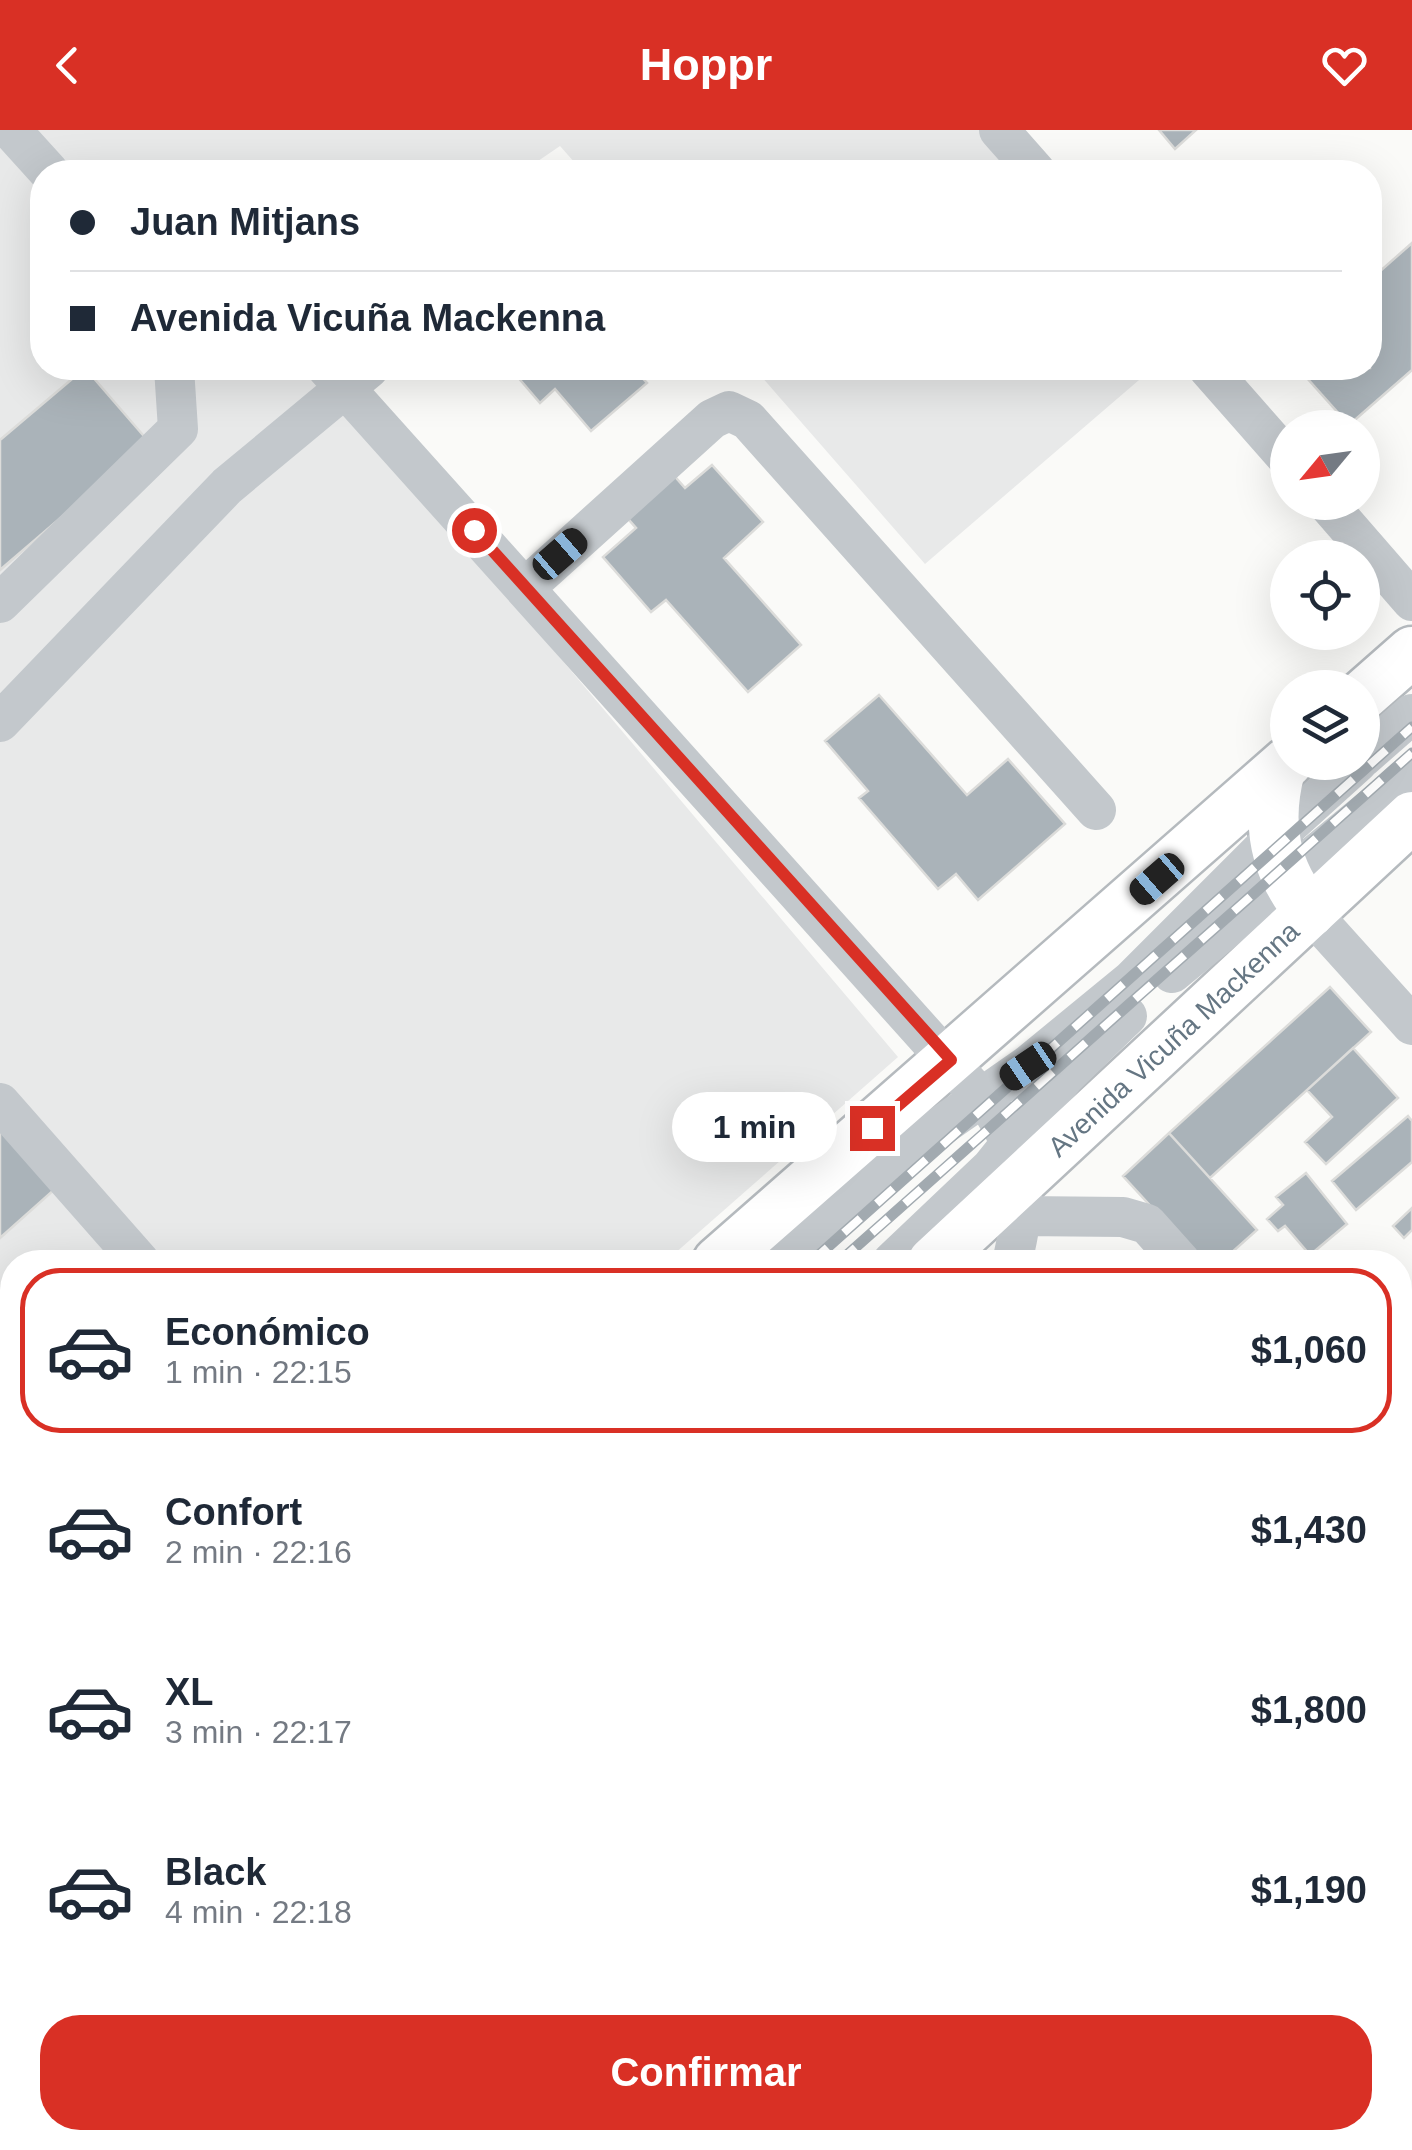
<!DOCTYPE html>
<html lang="es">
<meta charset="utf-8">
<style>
body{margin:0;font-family:Arial,sans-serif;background:#f2f2f3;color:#1f2937;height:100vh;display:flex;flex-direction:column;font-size:38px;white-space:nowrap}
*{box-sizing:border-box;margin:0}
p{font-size:32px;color:#747a83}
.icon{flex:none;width:55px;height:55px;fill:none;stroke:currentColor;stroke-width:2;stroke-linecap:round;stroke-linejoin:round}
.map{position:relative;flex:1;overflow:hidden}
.sheet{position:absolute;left:0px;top:1120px;width:1412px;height:900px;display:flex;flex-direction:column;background:#fff;border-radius:40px 40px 0 0;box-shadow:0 10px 40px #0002}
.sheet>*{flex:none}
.hud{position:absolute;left:30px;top:30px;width:1352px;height:220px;border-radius:40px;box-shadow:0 10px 40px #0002;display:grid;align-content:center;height:220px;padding:0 40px;background:#fff}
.needle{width:65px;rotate:241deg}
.buttons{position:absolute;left:1270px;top:280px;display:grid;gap:20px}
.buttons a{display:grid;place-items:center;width:110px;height:110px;border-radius:50%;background:#fff;box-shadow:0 10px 40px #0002;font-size:50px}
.end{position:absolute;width:45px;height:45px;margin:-22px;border:12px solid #d93025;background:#fff;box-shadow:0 0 0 5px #fff}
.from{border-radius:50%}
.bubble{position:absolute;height:70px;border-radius:35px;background:#fff;box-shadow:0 10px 40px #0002;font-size:32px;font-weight:700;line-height:70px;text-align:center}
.car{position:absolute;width:30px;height:60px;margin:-30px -15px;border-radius:12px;box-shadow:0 0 8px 2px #0007;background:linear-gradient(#222 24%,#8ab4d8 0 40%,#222 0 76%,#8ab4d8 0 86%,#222 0)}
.hud b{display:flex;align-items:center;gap:35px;height:95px;font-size:38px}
.hud b+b{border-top:2px solid #e0e1e3}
.hud i{width:25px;height:25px;background:#1f2937}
ul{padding:18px 0 0;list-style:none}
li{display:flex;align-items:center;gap:30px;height:165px;margin:0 20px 15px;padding:0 20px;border:5px solid transparent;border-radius:40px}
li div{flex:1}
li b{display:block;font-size:38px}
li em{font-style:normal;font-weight:700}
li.active{border-color:#d93025}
li>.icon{width:90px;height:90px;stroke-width:1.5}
.primary-button{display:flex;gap:20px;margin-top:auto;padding:20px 40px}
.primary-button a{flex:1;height:115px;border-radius:40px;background:#d93025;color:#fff;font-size:40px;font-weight:700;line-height:115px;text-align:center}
header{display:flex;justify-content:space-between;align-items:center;height:130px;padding:0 40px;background:#d93025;color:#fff;font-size:45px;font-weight:700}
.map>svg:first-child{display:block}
.built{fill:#e8e9e9}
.building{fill:#aab3b9;stroke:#dcdcda;stroke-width:2.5}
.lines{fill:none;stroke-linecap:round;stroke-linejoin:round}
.major-casing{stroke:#b5babe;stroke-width:55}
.minor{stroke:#c3c8cc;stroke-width:40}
.major{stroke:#fff;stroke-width:50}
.rail-casing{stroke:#a2aab0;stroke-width:11}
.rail{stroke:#fff;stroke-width:8;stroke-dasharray:22;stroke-linecap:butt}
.route{stroke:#d93025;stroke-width:12}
.labels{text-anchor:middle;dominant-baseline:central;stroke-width:10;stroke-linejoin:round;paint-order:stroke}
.street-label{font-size:28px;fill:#657683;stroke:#fff}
</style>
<header><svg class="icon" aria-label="back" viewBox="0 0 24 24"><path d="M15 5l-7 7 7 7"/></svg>Hoppr<svg class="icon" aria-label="heart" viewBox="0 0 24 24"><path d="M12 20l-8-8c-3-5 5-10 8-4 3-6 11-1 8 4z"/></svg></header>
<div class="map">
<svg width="1412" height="2020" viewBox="0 0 1412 2020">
<rect width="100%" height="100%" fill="#fafaf8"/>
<path class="built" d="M0,0H1005L1040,42H583L560,16L522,42H42V238H357L374,308L898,927L665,1132H12V1706L0,1717Z
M754,238H1153L925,434Z
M412,2008H749L747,2020H409Z"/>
<path class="building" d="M1159,0H1196L1175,19Z
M1412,113V240L1349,295L1298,238H1370V150Z
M85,238L149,312L0,440V310Z
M510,238H633L647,253L591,301L555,259L540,273Z
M712,335L763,392L724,428L801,515L748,562L666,470L651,482L603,427L636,398L623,383L670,341L685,358Z
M879,565L967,665L1008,629L1065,694L978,770L956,744L938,759L859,668L868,661L825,611Z
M1330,857L1371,902L1210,1048L1169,1003Z
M1353,918L1398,968L1326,1034L1305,1012L1332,987L1307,960Z
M1408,986L1412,991V1032L1356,1080L1332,1051Z
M0,997L55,1059L0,1108Z
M1169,1003L1257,1100L1221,1132H1202L1123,1046Z
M1306,1043L1347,1094L1310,1125L1285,1096L1278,1101L1267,1089L1283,1075L1276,1067Z
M1412,1078V1100L1404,1108L1393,1096Z
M1412,1287V1332L1400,1318V1298Z
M1412,1345V1400L1400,1387V1356Z
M1400,1530L1412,1543V1573L1406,1567L1400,1572Z
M1412,1609V1662L1407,1667L1400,1660V1619Z
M1412,1742V1800L1407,1804L1400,1797V1753Z
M1412,1915V1967L1400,1978V1925Z
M906,2008H948L945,2020H903Z
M1003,2008H1048L1051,2010L1040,2020H990Z
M1149,2008H1211L1198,2020H1161Z
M1310,2008H1338L1349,2020H1296Z
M1338,2008H1380L1369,2018L1363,2012L1354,2020Z"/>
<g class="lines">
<g class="major-casing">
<g id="major">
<path d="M1362,566L1412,522"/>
<path d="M1280,640C1266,693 1274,740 1310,782"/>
<path d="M718,1132L1288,632"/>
<path id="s1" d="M933,1132L1412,687"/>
<path d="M0,1789L12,1779"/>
<path d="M0,1931L12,1920"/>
</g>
</g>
<path class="minor" d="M11,0L49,42
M999,0L1036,42
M327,238L993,981C1028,1037 1027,1070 1012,1132
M1208,238L1288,329
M1326,372L1412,471
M526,457L712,289L729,281L748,290L1096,680
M0,473L178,299L174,238
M0,592L227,356L369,238
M1362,628L1412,584
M1310,782L1412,895
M1172,843L1412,645
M0,973L140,1132
M1023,1086L1123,1087L1147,1094L1181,1132
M772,1132L885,1035L1027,936L1132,850L1274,708L1358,632
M892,1132L991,1038L1065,946L1127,886
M1400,1476L1412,1489
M0,1840L12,1829
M1400,1858L1412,1848
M0,1898L12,1887
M1089,2008L1100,2020
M225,2020L227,2008
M384,2020L387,2008
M826,2020L829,2008
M1220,2020L1234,2008"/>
<use href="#major" class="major"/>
<g class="rail-casing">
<path id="rail" d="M811,1132L1412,597
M839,1132L1412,623
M0,1854L12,1843
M0,1876L12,1865"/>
</g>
<use href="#rail" class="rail"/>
</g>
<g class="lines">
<path class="route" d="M474,400L951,930L872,998"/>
</g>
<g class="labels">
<g class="street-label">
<text stroke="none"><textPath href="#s1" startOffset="328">Avenida Vicuña Mackenna</textPath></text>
</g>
</g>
</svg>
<div class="buttons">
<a><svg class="needle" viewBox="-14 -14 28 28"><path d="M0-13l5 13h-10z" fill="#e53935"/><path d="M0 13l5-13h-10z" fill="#747a83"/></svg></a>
<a><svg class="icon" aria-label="locate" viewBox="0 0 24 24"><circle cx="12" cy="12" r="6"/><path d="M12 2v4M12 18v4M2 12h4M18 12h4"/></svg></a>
<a><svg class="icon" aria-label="layers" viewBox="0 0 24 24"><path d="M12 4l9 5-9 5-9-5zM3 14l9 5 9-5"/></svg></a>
</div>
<i class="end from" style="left:474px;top:400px"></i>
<i class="end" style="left:872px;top:998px"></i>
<div class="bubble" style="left:672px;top:962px;width:165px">1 min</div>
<i class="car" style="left:560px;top:424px;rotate:49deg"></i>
<i class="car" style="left:1157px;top:749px;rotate:229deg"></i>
<i class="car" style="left:1028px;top:936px;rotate:236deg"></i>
<div class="hud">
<b><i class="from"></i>Juan Mitjans</b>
<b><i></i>Avenida Vicuña Mackenna</b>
</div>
<section class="sheet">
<ul>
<li class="active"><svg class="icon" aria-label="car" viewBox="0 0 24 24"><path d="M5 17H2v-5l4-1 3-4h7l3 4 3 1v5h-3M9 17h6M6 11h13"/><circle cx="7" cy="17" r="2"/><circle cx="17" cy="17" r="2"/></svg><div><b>Económico</b><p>1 min · 22:15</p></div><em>$1,060</em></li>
<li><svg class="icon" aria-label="car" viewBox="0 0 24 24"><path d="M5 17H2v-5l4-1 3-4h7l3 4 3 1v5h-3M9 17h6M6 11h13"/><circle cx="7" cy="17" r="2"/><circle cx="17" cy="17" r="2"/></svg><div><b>Confort</b><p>2 min · 22:16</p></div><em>$1,430</em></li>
<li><svg class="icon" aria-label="car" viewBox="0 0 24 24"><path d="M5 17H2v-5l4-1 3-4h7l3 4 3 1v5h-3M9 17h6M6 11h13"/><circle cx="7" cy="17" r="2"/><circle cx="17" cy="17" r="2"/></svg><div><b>XL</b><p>3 min · 22:17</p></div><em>$1,800</em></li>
<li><svg class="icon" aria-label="car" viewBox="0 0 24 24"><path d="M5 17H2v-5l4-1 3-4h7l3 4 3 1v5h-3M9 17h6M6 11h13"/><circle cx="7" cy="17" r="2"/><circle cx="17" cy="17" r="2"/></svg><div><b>Black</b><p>4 min · 22:18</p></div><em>$1,190</em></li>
</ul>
<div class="primary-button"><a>Confirmar</a></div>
</section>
</div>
